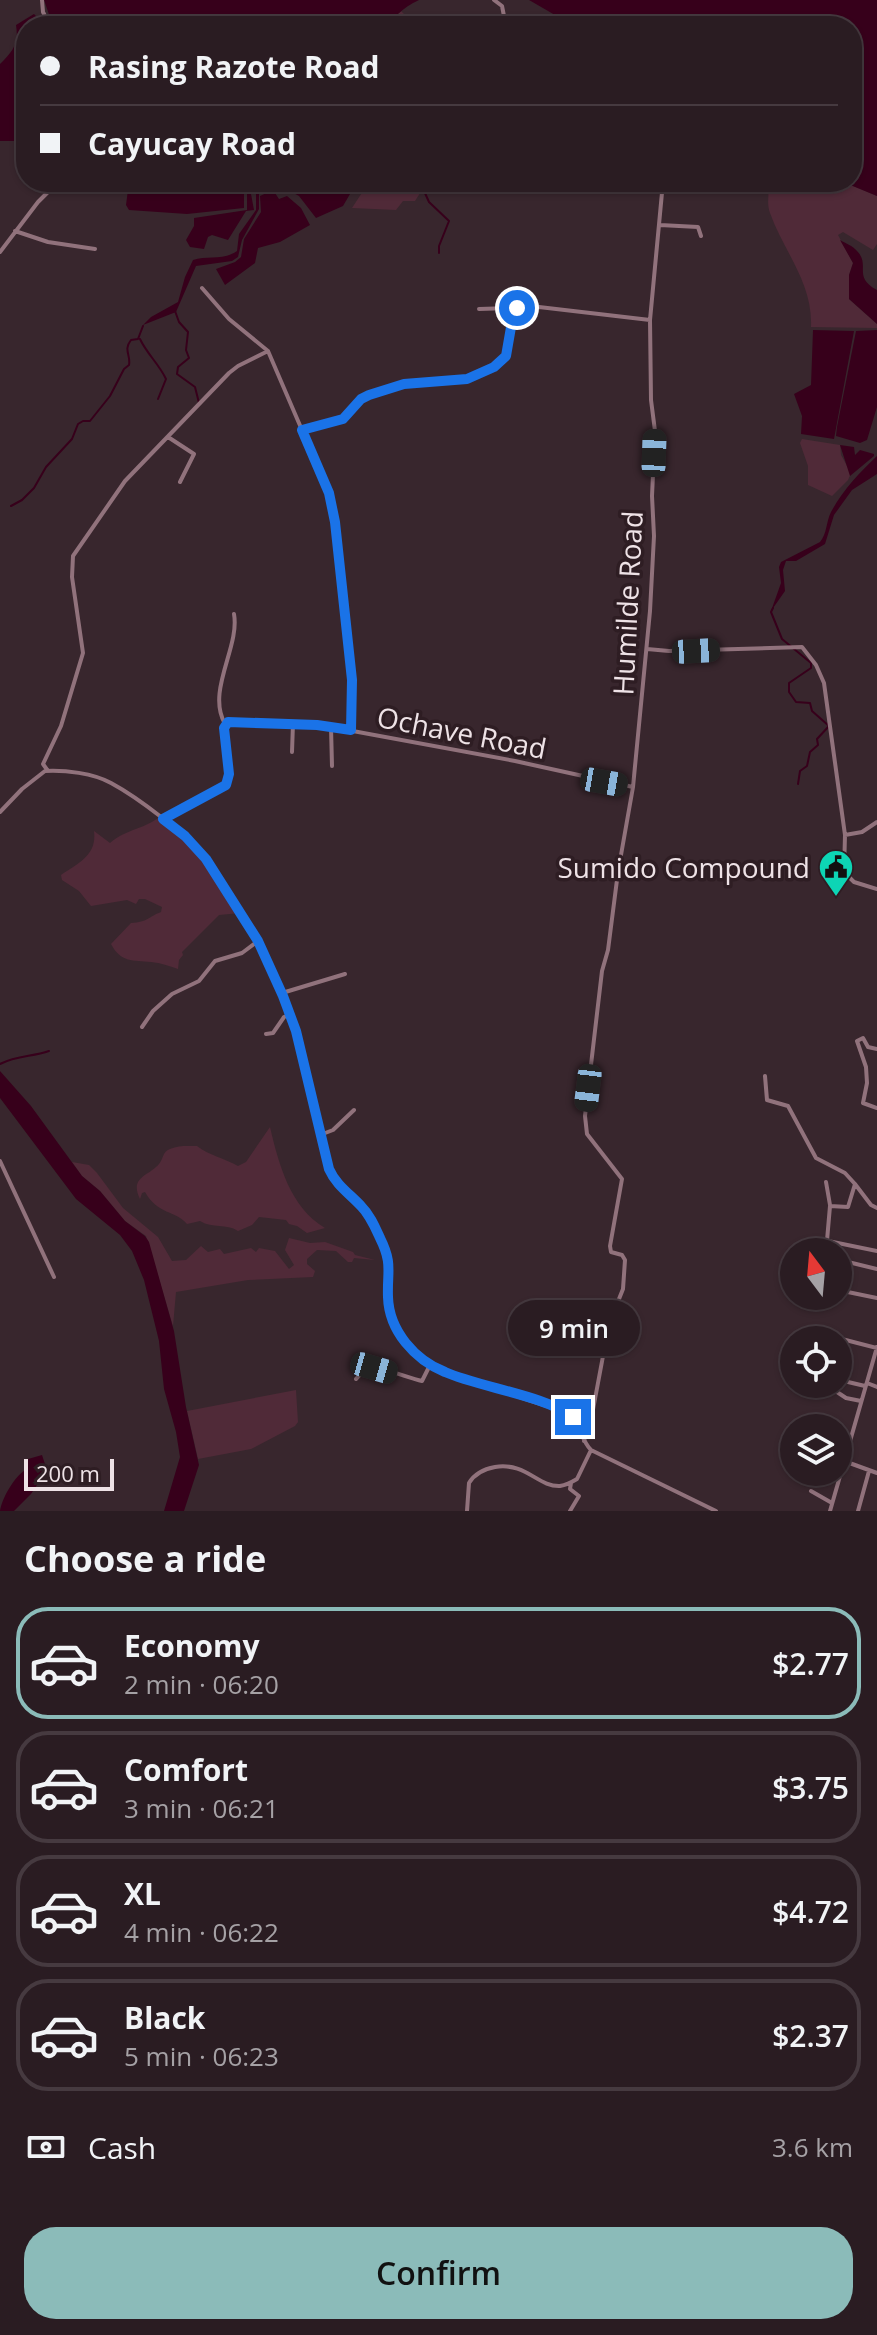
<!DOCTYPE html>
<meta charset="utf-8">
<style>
body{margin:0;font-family:"Open Sans",sans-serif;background:#32252a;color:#f1f3f6;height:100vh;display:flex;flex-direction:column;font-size:30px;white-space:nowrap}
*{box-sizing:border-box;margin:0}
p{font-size:26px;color:#a5a1a5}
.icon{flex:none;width:44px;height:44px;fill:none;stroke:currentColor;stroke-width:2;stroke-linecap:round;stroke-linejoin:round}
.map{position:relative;height:1511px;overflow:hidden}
.sheet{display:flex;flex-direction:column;background:#2a1c22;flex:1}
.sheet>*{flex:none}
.banner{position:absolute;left:16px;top:16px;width:846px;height:176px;border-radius:32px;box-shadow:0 2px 6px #0004,0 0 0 2px #463a40;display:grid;align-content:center;height:176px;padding:0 24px;background:#2a1c22}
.needle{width:52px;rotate:344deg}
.tools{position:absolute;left:780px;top:1238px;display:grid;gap:16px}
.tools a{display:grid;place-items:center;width:72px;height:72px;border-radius:50%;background:#2a1c22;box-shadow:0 2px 6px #0004,0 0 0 2px #463a40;font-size:40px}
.scale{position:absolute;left:24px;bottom:20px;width:90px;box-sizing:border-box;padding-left:8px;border:4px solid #eee2e6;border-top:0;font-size:22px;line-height:28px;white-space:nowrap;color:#eee2e6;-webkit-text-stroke:6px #2e1d23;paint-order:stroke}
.end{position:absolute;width:36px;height:36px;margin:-18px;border:10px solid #1a73e8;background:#fff;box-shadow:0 0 0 4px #fff}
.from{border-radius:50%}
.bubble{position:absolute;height:56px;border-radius:28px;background:#2a1c22;box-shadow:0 2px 6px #0004,0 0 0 2px #463a40;font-size:26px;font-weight:600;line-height:56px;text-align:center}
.car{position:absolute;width:24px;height:48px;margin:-24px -12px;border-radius:10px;box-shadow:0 0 6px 2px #0007;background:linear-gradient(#222 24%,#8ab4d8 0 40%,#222 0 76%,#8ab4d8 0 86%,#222 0)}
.banner b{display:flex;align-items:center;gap:28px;height:76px;font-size:30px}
.banner b+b{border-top:2px solid #463a40}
.banner i{width:20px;height:20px;background:#f1f3f6}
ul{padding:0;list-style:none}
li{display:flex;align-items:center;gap:24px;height:112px;margin:0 16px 12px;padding:0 8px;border:4px solid #463a40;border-radius:32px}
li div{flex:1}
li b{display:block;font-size:30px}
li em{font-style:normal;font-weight:600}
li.selected{border-color:#8bbbb9}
li>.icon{width:72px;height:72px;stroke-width:1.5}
h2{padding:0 24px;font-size:36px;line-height:96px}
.pay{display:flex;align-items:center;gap:20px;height:88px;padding:0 24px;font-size:30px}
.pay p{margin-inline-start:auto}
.cta{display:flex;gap:16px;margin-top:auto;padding:16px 24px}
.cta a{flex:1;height:92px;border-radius:32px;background:#8bbbb9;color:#111;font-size:32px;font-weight:600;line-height:92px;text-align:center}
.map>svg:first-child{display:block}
.green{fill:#502a38}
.water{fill:#37001b}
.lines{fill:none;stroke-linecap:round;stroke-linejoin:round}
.stream{stroke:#37001b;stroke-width:2}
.minor{stroke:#91727c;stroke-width:4}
.route{stroke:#1a73e8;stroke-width:10}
.labels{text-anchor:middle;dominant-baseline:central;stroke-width:7;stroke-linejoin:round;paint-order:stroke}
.street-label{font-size:28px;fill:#eee2e6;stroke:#2e1d23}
.poi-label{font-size:28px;fill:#eee2e6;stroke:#2e1d23;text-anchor:end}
</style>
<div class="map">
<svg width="877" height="1511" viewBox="0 0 877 1511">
<rect width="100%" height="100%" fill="#38262d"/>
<path class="green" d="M401,11L407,17L432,19L435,21L432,26H400L401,20L397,15Z
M369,182H415L422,190L415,201H403L396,210L352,208Z
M768,182H844L877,196V244L873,250L843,232L838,235L853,263L849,275V299L877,324V328L811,327C813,283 784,252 770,213C766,202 770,192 768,182Z
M802,439L840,445L841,455L851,473L848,480L832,496L808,485V466L800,443Z
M160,816C200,843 216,873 240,913L219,915L182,952L183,955L179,960L178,969C169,966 161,963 151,962C133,960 121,963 111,944L131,923C148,922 148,917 161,912L162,907L145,899H139L136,904L127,900L91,906L79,891L62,880L61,875C80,862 97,855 94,831L110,843C126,829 148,828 160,816Z
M270,1127C279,1165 290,1207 325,1228L307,1233L297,1226L289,1224L286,1220L259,1217L252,1225L238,1231C226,1223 213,1229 200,1221L187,1224C175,1210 158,1215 145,1192L142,1193L140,1199C129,1177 149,1176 159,1164C164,1158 162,1152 170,1149C179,1145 188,1146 197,1146C210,1156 224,1158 238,1166L246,1162Z
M72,1162L89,1165L97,1173L123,1208L158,1237L172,1261L186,1260L201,1246L208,1252L220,1249L224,1254L251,1248L256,1252L259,1248L275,1251L289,1269L294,1265L285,1250L289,1238L310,1243L325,1242L353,1252L355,1255L375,1260L354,1258L352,1262H348L336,1251L317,1250L307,1259V1264L315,1271L313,1277L248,1280L176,1292L173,1326L146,1236L125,1221L100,1191L82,1176Z
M296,1390L298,1422L295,1426L251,1449L198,1459L187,1411Z"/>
<path class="water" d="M44,0H419C400,9 397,17 383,26H53Z
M529,0H877V196L843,182H852V26H574Z
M34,14L46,26H26V135L16,141H0V64C13,51 19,44 16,25Z
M129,182H197L240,190L244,193V208L187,214L129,210L126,205Z
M268,182H274L259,194V209L242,240L238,257L232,261L196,266L176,312L143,325L151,317L178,302L185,277L193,260C207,255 223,261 237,251L239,234L256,210V194Z
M297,182H357L343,206L316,218L299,196L288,190V188H295Z
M273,190L279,199L287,196L301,208L310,225L280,242L258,248L255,263L225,285L216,269L235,262L241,257L244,239L261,212L260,196Z
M247,194H251L254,210L246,211L228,240L212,235L208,237L204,249L190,247L186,240L194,226V218L247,210Z
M840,240C845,243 853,246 857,251C871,265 852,277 877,290V324L849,299V275L853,263Z
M813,330L854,331L834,439L801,434L802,416L794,394L811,385Z
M877,330V407L867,440L860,443L836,436L837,427L856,331Z
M840,445L854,447L855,455L860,450L874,454V456L850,476Z
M877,456V474L852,490L834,515L825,544L796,561H786L783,570L785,591L771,611L781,583L779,567L781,562L820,542C827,534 826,522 831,512C843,490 859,473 877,456Z
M0,1071L31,1106L82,1176L100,1191L125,1221L145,1236L149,1242L174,1331L186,1407L199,1465L184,1511H164L180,1457L176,1432L164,1389L159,1341L144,1280L132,1251L120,1235L76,1199L0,1098Z
M42,1455L47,1470L31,1494L14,1511H0C2,1498 15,1475 27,1469L28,1459Z"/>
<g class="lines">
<path class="stream" d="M420,182L429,202L449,221L439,246V253
M175,311L179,322L188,332L186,350L189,358L178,367L177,374L195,387L199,403
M140,339C147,354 159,364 166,379L158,399
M11,506L22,500L34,488L46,467L72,439L78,424L83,421H90L110,396L124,369L129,365C131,355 123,350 131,340L138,339L143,326
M773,608L771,612L782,639L811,663V668L789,683V692L796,702L810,703L812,711L829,726L817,739L818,745L810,752L807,766L800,771L798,784
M0,1064C17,1055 32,1057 49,1051"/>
<path class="minor" d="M42,0L43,12L50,26
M494,0L502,6L506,26
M660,225L698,227L701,236
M15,231L48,242L95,249
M0,252L38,202L58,182
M202,288L229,319L268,351L329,493L335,522L352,680L354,713L351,730
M479,309L539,307L650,320
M302,430L343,419L356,404L369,395L404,384L467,379L494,367L506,356L514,310
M168,437L194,454L180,482
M647,649L669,651L802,647L816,665L824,683L845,835L844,872L854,882L877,889
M225,724C206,691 240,647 234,614
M331,727L332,766
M292,752L293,723
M48,771L43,764L61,726L83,653L72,577L73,556L125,481L229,373L238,366L268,351
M0,812L22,789L45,771C65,770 93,773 111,783C137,797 188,835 206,859C216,872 222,887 231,901C254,937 276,973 291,1014C309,1065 313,1118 329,1169C337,1185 350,1194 362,1206C370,1215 375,1227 380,1238C393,1265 386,1271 388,1298C390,1333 416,1360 446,1373L568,1413C581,1423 580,1439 591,1450L716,1511
M163,819L226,785L229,774L224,728L225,724L230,721L331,727L515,761L633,787
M845,835L862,832L877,822
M282,993L345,974
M142,1027L153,1011L172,994L199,981L215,961L242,953L258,941
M266,1034L273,1033L284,1017L291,1014
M877,1049L868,1047L863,1038L857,1041L866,1067L867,1083L863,1103L877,1108
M765,1076L767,1100L788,1106L816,1158L845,1173L855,1184
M320,1135L333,1130L354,1110
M0,1161L54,1277
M826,1182L830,1205
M828,1241L877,1251
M826,1252L830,1206L848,1207L855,1184L871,1205L877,1208
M844,1261L877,1269
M838,1290L877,1298
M548,1316L609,1324
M834,1337L877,1348
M356,1379C371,1358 401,1377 422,1381L430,1365
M848,1382L865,1386
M867,1383L877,1387
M825,1384L846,1398L861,1401
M584,1441L592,1415L609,1324L623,1289L625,1260L622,1255L611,1252L610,1246L622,1179L587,1134L585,1116L602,971L608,950L618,872L633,787L650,611L654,536L652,496L655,431L651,400L650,320L663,182
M844,1461L877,1473
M811,1491L832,1503
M467,1511L469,1483C475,1473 484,1469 495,1467C526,1462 538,1487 560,1486C566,1485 572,1482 577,1479L591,1450
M570,1511L579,1496L570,1489L571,1483
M830,1511L877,1347
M858,1511L869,1471"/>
</g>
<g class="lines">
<path class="route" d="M517,308L514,310L506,356L494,367L467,379L404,384L369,395L361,399L343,419L302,430L329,493L335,522L352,680L351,730L317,725L228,722L224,728L229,774L226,785L163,819L185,836L206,859L258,941L283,996L296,1031L329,1169C336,1185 350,1194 361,1206C370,1215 375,1227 380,1238C393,1264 387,1271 388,1297C389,1331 415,1360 445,1372C479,1387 546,1396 573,1417"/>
</g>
<defs>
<g id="civic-pin" transform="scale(1.8)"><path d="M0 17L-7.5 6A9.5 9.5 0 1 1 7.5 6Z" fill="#0dd5b5" stroke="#2e1d23"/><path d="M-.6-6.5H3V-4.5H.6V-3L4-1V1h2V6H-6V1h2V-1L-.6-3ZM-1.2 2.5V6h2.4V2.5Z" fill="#111"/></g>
</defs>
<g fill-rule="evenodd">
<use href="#civic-pin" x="836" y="867"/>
</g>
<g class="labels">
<g class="street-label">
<text transform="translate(627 603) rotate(-87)">Humilde Road</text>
<text transform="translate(462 732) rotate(11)">Ochave Road</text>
</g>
<g class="poi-label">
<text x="810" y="867">Sumido Compound</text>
</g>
</g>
</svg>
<div class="tools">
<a><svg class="needle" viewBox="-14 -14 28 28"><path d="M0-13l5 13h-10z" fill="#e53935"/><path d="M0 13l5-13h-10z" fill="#a5a1a5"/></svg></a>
<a><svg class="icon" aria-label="locate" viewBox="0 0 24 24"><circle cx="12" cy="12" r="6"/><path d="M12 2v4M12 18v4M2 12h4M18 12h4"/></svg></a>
<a><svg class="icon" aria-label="layers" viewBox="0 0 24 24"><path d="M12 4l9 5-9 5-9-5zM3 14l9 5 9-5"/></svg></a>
</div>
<div class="scale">200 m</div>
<i class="end from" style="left:517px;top:308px"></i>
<i class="end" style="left:573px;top:1417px"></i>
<div class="bubble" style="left:508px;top:1300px;width:132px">9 min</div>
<i class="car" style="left:654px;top:453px;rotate:2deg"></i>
<i class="car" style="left:696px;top:651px;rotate:87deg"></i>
<i class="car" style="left:604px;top:782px;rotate:100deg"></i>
<i class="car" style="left:588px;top:1088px;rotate:187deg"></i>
<i class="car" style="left:374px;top:1368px;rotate:106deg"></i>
<div class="banner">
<b><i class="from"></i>Rasing Razote Road</b>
<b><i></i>Cayucay Road</b>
</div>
</div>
<section class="sheet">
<h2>Choose a ride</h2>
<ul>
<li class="selected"><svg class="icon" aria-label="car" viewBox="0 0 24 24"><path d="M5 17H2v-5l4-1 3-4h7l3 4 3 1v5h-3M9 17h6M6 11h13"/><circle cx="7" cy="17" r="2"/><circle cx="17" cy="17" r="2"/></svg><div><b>Economy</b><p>2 min · 06:20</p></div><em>$2.77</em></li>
<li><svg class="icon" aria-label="car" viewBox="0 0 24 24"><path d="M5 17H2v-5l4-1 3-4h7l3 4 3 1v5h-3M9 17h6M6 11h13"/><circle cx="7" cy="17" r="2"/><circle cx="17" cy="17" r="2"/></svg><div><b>Comfort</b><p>3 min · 06:21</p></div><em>$3.75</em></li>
<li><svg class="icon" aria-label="car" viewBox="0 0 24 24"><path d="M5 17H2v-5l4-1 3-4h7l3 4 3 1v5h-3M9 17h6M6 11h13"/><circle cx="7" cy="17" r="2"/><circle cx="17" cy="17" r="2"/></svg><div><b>XL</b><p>4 min · 06:22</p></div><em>$4.72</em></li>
<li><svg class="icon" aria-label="car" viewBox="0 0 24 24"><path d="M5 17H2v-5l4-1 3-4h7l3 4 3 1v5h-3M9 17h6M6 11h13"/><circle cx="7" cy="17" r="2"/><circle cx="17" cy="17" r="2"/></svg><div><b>Black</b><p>5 min · 06:23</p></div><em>$2.37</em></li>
</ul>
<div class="pay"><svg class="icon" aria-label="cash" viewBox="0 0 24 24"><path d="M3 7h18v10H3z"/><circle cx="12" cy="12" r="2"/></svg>Cash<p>3.6 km</p></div>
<div class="cta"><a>Confirm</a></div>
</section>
